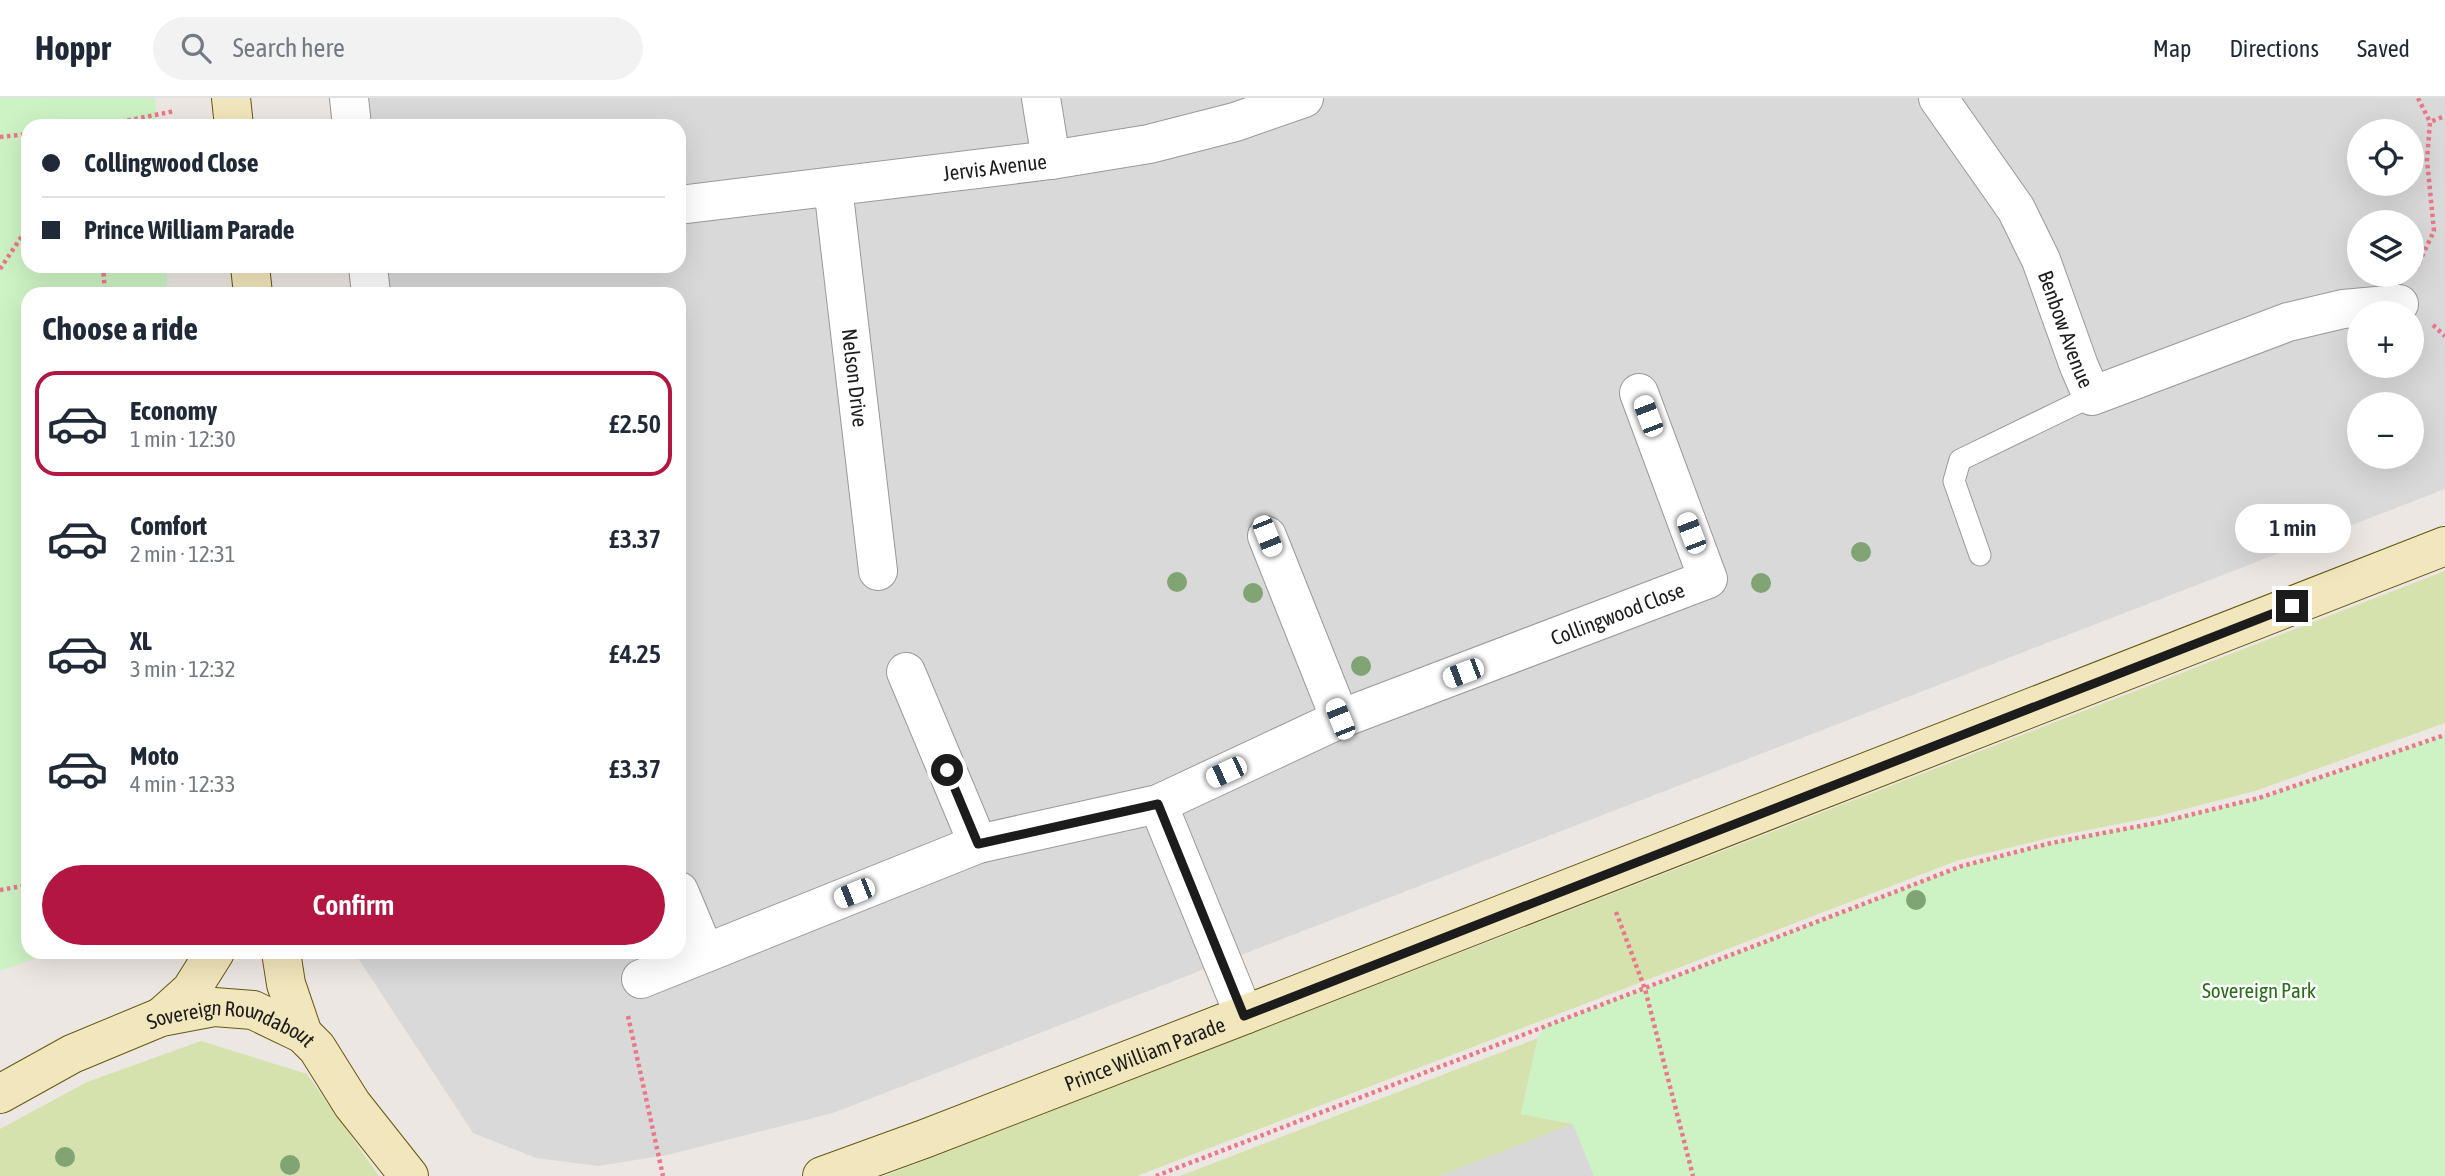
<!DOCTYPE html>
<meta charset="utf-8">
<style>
body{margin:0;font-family:"Asap Condensed",sans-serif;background:#f2f2f3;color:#1f2937;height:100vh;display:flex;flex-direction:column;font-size:26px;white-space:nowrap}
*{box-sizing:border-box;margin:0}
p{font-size:23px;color:#747a83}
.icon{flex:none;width:38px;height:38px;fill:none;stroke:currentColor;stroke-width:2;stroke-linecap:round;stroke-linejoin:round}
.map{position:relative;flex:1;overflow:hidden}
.drawer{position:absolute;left:21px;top:189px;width:665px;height:672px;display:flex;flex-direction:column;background:#fff;border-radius:21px;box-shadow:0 7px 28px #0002}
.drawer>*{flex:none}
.hud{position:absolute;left:21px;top:21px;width:665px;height:154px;border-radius:21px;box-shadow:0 7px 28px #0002;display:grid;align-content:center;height:154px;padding:0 21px;background:#fff}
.controls{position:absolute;left:2347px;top:21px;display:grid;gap:14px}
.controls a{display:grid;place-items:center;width:77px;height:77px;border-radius:50%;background:#fff;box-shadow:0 7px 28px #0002;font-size:35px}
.end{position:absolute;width:32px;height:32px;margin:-16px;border:9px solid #1c1c1c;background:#fff;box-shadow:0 0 0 4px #fff}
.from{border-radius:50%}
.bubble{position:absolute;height:49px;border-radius:24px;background:#fff;box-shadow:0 7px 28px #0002;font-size:23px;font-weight:600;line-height:49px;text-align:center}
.car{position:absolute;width:21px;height:42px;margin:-21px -10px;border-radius:9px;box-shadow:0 0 5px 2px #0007;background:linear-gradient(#fff 24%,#345 0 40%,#fff 0 76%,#345 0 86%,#fff 0)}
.hud b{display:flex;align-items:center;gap:24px;height:66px;font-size:26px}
.hud b+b{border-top:2px solid #e0e1e3}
.hud i{width:18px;height:18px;background:#1f2937}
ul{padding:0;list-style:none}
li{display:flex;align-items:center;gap:21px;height:105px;margin:0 14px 10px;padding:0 7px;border:4px solid transparent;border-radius:21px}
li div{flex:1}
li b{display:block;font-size:26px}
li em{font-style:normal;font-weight:600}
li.current{border-color:#b31640}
li>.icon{width:63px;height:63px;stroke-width:1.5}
h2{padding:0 21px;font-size:32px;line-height:84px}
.action{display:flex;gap:14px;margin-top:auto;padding:14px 21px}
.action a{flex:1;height:80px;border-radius:42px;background:#b31640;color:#fff;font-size:28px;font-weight:600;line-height:80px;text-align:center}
header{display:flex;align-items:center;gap:42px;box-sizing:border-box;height:98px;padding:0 35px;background:#fff;border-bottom:2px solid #e0e1e3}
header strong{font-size:33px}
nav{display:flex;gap:38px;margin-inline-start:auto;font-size:24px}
.search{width:490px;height:63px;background:#f2f2f3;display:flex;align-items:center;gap:18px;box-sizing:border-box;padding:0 24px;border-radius:38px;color:#747a83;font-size:26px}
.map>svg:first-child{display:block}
.residential{fill:#dad9da;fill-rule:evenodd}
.grass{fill:#d5e2ae}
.park{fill:#cdf3c4}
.parking{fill:#d8d8d8}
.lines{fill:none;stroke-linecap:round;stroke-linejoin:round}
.lane-casing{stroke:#999;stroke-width:23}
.street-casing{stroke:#999;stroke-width:40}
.secondary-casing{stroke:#665810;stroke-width:40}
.path{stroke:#ea778a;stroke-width:4.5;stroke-dasharray:3.5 3.5;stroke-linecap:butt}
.lane{stroke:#fff;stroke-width:21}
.street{stroke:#fff;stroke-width:38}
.secondary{stroke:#f2e6bc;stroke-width:38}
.tree{fill:#80a473}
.route{stroke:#1c1c1c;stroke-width:9}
.labels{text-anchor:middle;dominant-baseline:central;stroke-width:5;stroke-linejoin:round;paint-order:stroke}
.street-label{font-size:21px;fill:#1c1c1c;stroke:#fff}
.park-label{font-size:21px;fill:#276e17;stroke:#fff}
</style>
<header>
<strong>Hoppr</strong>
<div class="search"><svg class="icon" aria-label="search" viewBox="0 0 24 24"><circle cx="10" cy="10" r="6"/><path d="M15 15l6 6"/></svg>Search here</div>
<nav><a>Map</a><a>Directions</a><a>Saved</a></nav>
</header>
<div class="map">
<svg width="2445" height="1078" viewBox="0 0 2445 1078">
<rect width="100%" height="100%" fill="#ece7e3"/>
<path class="residential" d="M331,0H2445V391L833,1015L667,1057L598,1068L536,1060L473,1035L354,854H679V196H352L349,168H679V28H334ZM2359,33H2412V86H2359ZM2359,124H2412V177H2359ZM2359,215H2412V268H2359ZM2359,306H2412V359H2359Z"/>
<path class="grass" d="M2445,473V625L2255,693L2158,718L2053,739L1959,762L1137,1078H884Z
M1538,940L1521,1016L1573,1026L1440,1078H1180Z
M201,943L307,976L379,1078H0V1031L87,984Z"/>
<path class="park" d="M0,0H155L157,28H28V168H166L168,196H28V854H52L0,873Z
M2445,637V1078H1594L1573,1026L1521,1016L1538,940L1544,929L1962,768L2051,745L2161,724L2259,700Z"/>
<path class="parking" d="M1573,1026L1594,1078H1440Z"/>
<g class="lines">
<g class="lane-casing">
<path id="lane" d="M1980,457L1954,383L1960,362L2092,298"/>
</g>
<g class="street-casing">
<g id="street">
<path d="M349,0L352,28"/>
<path d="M1041,0L1051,62"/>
<path id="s1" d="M1938,0L2016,111L2041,162L2079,268L2092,298L2288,224L2343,211L2399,206"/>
<path id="s2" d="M833,89L878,473"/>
<path id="s3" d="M679,107L1051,62L1149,46L1235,24L1304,0"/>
<path d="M368,168L371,196"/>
<path d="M1267,438L1340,621"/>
<path d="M906,574L978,746"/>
<path d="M1158,706L1244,917"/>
<path d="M679,793L705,855"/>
<path id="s4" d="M641,881L978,746L1158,706L1340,621L1708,481L1639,295"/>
</g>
</g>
<g class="secondary-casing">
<g id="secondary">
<path d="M231,0L234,28"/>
<path d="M250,168L253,196"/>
<path d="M281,854L286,886L303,936"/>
<path d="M161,919L191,892L215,854"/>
<path id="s5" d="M0,996L72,956L161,919L214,909L253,912L303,936L317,950L352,1006L409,1078"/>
<path id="s6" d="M822,1078L924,1041L1244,917L2445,448"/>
</g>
</g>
<path class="path" d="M2418,0L2430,24
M100,28L175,13
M0,39L28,36
M103,168L105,196
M0,171L28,129
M2416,171L2434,133L2427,62L2430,24L2445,18
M2433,227L2445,238
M0,792L28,787
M1616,814L1645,891L1693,1078
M628,918L663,1078
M1156,1078L1962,768L2051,745L2161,724L2259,700L2445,637"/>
<use href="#lane" class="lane"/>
<use href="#street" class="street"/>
<use href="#secondary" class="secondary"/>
</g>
<g class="tree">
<circle cx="1861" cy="454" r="10"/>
<circle cx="1177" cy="484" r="10"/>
<circle cx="1761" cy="485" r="10"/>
<circle cx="1253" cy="495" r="10"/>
<circle cx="1361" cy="568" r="10"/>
<circle cx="1916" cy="802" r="10"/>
<circle cx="65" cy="1059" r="10"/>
<circle cx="290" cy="1067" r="10"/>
</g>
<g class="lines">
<path class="route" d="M947,672L978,746L1158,706L1244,918L2292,508"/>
</g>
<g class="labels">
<g class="street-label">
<text stroke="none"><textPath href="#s3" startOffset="318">Jervis Avenue</textPath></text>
<text stroke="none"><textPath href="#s1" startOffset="266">Benbow Avenue</textPath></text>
<text stroke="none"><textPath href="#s2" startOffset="192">Nelson Drive</textPath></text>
<text stroke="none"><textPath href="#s4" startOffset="1045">Collingwood Close</textPath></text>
<text stroke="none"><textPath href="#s5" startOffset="252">Sovereign Roundabout</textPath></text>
<text stroke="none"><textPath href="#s6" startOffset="345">Prince William Parade</textPath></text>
</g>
<g class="park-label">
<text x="2259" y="892">Sovereign Park</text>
</g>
</g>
</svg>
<div class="controls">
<a><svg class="icon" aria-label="locate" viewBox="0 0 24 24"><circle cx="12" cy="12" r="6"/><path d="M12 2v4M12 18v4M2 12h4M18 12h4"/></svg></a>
<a><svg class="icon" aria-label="layers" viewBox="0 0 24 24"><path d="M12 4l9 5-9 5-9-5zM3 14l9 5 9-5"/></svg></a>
<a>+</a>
<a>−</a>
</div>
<i class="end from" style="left:947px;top:672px"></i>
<i class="end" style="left:2292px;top:508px"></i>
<div class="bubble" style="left:2235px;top:406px;width:116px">1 min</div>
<i class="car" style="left:1648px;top:318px;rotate:339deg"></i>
<i class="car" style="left:1691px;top:435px;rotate:339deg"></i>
<i class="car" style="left:1267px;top:438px;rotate:158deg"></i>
<i class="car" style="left:1463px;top:575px;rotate:249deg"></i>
<i class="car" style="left:1340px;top:621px;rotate:338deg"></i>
<i class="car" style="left:1226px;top:674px;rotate:245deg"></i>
<i class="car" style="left:854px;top:795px;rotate:248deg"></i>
<div class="hud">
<b><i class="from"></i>Collingwood Close</b>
<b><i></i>Prince William Parade</b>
</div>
<section class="drawer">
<h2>Choose a ride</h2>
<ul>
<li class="current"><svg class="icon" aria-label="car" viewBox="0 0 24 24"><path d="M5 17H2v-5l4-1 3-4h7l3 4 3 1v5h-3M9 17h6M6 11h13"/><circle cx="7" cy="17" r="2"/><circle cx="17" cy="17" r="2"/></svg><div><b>Economy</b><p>1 min · 12:30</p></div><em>£2.50</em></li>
<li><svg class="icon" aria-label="car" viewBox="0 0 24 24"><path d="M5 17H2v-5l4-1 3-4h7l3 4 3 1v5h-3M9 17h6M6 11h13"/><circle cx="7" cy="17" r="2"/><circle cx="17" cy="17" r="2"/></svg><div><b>Comfort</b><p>2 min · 12:31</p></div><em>£3.37</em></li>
<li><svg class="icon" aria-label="car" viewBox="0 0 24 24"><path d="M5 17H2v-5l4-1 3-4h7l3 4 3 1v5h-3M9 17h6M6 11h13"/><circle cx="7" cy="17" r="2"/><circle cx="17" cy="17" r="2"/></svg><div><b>XL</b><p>3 min · 12:32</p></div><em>£4.25</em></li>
<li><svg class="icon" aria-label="car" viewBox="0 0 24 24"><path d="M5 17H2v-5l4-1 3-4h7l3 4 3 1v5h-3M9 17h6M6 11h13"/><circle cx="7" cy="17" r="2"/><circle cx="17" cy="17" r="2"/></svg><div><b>Moto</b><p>4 min · 12:33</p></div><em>£3.37</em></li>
</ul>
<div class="action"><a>Confirm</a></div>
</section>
</div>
